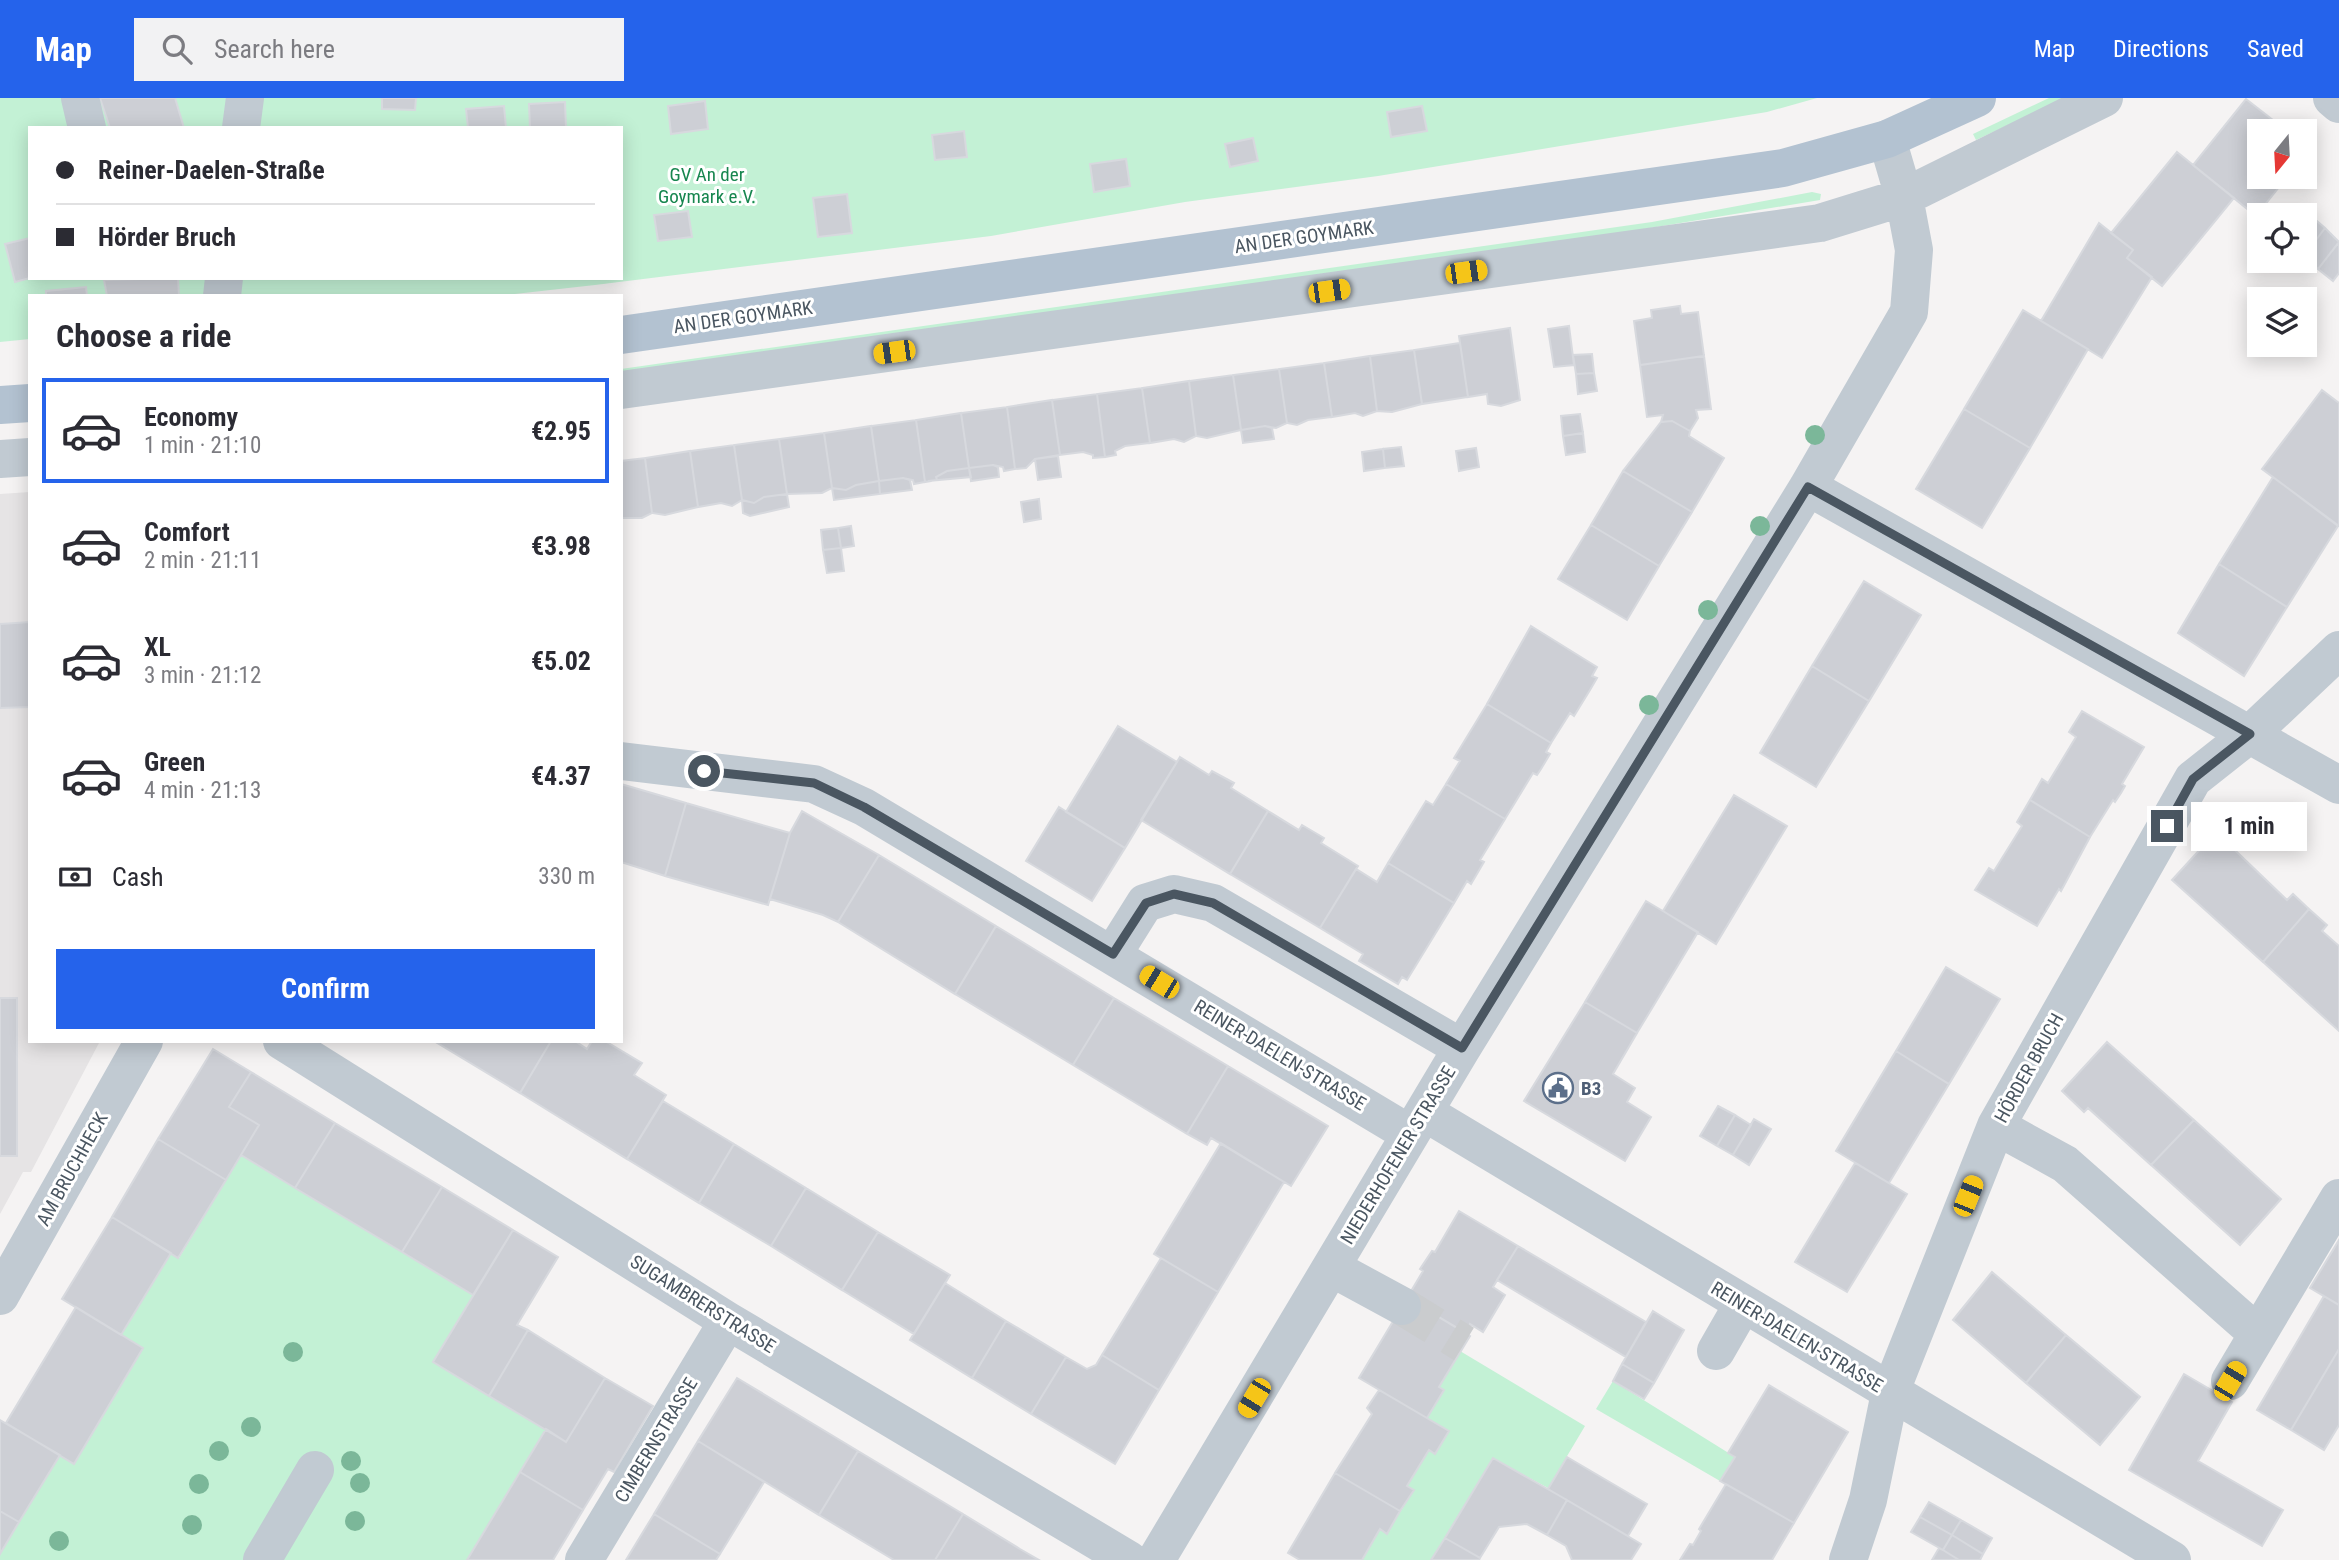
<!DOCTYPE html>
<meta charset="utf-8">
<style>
body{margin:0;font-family:"Roboto Condensed",sans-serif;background:#f2f2f3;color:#2b2b33;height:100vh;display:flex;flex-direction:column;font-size:26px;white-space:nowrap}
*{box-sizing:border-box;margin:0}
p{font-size:23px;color:#7c7c81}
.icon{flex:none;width:38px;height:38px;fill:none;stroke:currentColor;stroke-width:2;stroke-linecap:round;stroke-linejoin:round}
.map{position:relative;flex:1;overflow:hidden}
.drawer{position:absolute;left:28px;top:196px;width:595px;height:749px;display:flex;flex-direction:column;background:#fff;border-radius:0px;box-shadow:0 4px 18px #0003}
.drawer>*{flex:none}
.banner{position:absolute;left:28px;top:28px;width:595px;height:154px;border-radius:0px;box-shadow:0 4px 18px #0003;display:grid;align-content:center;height:154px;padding:0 28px;background:#fff}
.needle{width:46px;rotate:198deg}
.fabs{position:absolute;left:2247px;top:21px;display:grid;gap:14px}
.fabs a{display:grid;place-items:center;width:70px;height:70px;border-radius:0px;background:#fff;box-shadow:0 4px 18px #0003;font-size:35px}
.end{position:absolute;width:32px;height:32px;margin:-16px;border:9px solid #4a5661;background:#fff;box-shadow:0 0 0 4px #fff}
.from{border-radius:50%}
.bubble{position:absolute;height:49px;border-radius:0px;background:#fff;box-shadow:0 4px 18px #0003;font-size:23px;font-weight:700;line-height:49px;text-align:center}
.car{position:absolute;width:21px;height:42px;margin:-21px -10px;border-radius:9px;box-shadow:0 0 5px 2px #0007;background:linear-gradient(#f5c518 24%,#345 0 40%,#f5c518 0 76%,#345 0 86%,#f5c518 0)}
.banner b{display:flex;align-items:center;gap:24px;height:66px;font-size:26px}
.banner b+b{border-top:2px solid #e1e1e2}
.banner i{width:18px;height:18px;background:#2b2b33}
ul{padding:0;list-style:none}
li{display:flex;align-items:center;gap:21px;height:105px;margin:0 14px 10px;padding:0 14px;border:4px solid transparent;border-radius:0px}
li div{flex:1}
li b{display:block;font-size:26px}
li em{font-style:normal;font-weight:700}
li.on{border-color:#2563eb}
li>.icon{width:63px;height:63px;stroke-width:1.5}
h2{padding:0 28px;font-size:32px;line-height:84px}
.pay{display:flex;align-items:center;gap:18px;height:77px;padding:0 28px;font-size:26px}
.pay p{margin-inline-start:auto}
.cta{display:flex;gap:14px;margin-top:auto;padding:14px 28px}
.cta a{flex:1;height:80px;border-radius:0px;background:#2563eb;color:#fff;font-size:28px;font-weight:700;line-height:80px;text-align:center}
header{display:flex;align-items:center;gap:42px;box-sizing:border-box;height:98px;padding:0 35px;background:#2563eb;color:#fff}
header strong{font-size:33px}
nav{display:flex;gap:38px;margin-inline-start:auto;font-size:24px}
.search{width:490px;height:63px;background:#f2f2f3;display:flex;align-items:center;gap:18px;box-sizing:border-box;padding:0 24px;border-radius:0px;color:#7c7c81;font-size:26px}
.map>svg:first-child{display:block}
.education{fill:#e6e4e5}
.green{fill:#c3f1d5;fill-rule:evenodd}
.building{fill:#cdcfd5;stroke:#d7d9de;stroke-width:2}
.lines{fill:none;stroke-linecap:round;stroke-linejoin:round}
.minor-tunnel{stroke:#caccce;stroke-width:38;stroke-dasharray:38 19;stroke-linecap:butt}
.minor{stroke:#c1cad2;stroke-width:38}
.major{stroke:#b3c2d1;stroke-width:38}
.tree{fill:#7bb799}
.route{stroke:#4a5661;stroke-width:9}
.labels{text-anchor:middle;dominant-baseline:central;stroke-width:6;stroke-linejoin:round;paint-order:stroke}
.park-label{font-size:19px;fill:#17864f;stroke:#fff}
.street-label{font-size:19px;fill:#4a5661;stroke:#fff}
.service-label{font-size:19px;font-weight:bold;fill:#4e5e75;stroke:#fff;text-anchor:start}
</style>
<header>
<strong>Map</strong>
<div class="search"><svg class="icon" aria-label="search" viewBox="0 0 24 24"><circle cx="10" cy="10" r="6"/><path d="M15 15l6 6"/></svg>Search here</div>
<nav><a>Map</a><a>Directions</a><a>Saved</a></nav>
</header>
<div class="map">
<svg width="2339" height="1462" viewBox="0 0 2339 1462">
<rect width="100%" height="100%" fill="#f5f3f3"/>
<path class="education" d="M30,394V943H100L31,1074H23L0,1116V396Z"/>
<path class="green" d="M0,0H1817L1767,14L1378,78L1185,104L991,138L595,187L498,198H30V241L0,244ZM30,30H621V180H30Z
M2049,0H2066L1976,42L1973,36Z
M1812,94L1821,96L1820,102L1614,136L621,277V271L1652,124Z
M241,1057L473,1197L433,1264L546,1331L467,1462H0V1456L60,1357L74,1365L143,1251L121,1237L171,1155L179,1160Z
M1460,1253L1585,1328L1548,1390L1493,1360L1431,1462H1362L1380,1431L1387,1435L1414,1392L1407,1388L1429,1352L1435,1356L1449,1334L1427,1320L1443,1292L1439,1289Z
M1613,1283L1735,1359L1720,1383L1596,1311Z"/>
<path class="building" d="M100,0H175L184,30H110Z
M382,0H416L415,12L382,11Z
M2246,1L2287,33H2259V79H2287L2256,118L2193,67Z
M705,3L708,31L671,36L668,8Z
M565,4L566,30H530L529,6Z
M504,8L506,30H468L466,11Z
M1422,8L1427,33L1391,39L1387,14Z
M964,33L967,59L935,62L932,37Z
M1253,40L1258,63L1230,69L1225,46Z
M2177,54L2234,100L2162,188L2127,160L2133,152L2111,135Z
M1126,61L1130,88L1094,94L1090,66Z
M847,96L852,135L818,139L813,100Z
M688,113L692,139L658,143L654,117Z
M2310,117L2325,130L2305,157V124Z
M2099,125L2133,152L2127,160L2152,179L2102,260L2041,223Z
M2325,130L2339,144L2318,171L2305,161V157Z
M30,140V180L15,184L5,146Z
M2339,144V175L2333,183L2318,171Z
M178,180L179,198H107L104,182Z
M86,189L87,198H46V193Z
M1680,208L1681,216L1698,214L1704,258L1640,267L1634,223L1652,220L1651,212Z
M2023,212L2088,251L2030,350L1964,311Z
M1569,228L1574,267L1554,269L1548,231Z
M1510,230L1520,302L1501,308L1488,306L1487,296L1468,299L1459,238Z
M1460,245L1468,299L1422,306L1414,252Z
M1414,252L1422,306L1392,314L1377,313L1370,258Z
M1592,256L1594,275L1576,276L1573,257Z
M1370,258L1377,313L1363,318L1355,315L1332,319L1324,265Z
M1704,258L1711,311L1696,312L1698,320L1690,333L1672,323L1661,324L1663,317L1647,319L1640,267Z
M1324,265L1332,319L1308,322L1297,327L1287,325L1279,271Z
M1279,271L1287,325L1276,330L1265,328L1241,332L1233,277Z
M1594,275L1597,293L1578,296L1576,276Z
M1233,277L1241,332L1207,340L1196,338L1189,283Z
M1189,283L1196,338L1184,344L1174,341L1150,345L1142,290Z
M1142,290L1150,345L1125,348L1115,353L1116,357L1105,359L1097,296Z
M2322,292L2339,305V428L2262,371Z
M1097,296L1105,359L1093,360V357L1083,354L1060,357L1052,302Z
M1052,302L1060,357L1035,361L1026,370L1015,371L1007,309Z
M1007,309L1015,371L1004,373L1003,369L993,367L969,370L961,315Z
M1964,311L2030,350L1982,430L1916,391Z
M961,315L969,370L947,373L936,379L937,382L925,384L916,322Z
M1580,316L1583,335L1563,338L1561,318Z
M916,322L925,384L914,386L913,382L903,380L879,383L871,328Z
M1672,323L1690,333L1689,338L1724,360L1692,414L1623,373L1661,324Z
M871,328L879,383L856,387L846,392L832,390L824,335Z
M1265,328L1272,330L1274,341L1243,345L1241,332Z
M824,335L832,390L822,395L787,396L779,341Z
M1583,335L1585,354L1566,357L1563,338Z
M779,341L787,396L764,399L754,405L742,402L734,347Z
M734,347L742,402L732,408L721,405L698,409L690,353Z
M1401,349L1404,368L1385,370L1383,351Z
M1476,350L1479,369L1459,373L1456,353Z
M1383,351L1385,370L1364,373L1362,354Z
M690,353L698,409L665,417L652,415L645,360Z
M1058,358L1061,379L1038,382L1035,361Z
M645,360L652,415L642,420H621V363Z
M993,367L998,369L999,379L971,383L969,370Z
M969,370L971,379L928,383L937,382L936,379L947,373Z
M1623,373L1692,414L1659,468L1591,427Z
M2273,379L2338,428L2287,509L2219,466Z
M903,380L910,382L912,392L880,396L879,383Z
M879,383L880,396L834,402L832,390L846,392L856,387Z
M787,396L789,409L750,418L743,415L742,402L754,405L764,399Z
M1039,401L1041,421L1024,424L1021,404Z
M1591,427L1659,468L1627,522L1558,481Z
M851,428L854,448L841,450L838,430Z
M838,430L841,450L823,452L821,432Z
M841,450L844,473L827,475L823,452Z
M2219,466L2287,509L2244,578L2178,535Z
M1864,483L1921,517L1869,603L1812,568Z
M30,524V609L0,610V526Z
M1531,528L1597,569L1592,578L1597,580L1590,592L1574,618L1570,615L1551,645L1487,606Z
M1812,568L1869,603L1816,689L1760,655Z
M1487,606L1551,645L1546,654L1550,656L1541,671L1537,677L1533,675L1505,721L1446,686L1460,663L1454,660Z
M2082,613L2144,649L2122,686L2125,688L2121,695L2115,704L2113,702L2090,739L2030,702L2042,681L2048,685L2076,639L2069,634Z
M1118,628L1177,664L1125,750L1066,714Z
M1180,659L1209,677L1212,673L1234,685L1231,690L1268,713L1230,776L1141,722Z
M621,686L686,705L665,778L621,764Z
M1446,686L1505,721L1480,762L1484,764L1471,786L1467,783L1454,805L1388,765L1426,703L1433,707Z
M1734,697L1787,728L1716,846L1663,813Z
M2030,702L2090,739L2061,793L2059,791L2037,828L1975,792L1989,770L1994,773L2022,728L2017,724Z
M686,705L790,735L768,807L665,778Z
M1059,709L1125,750L1092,803L1026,763Z
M802,713L879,757L838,824L823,817L770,801L790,735Z
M1268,713L1299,732L1302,727L1324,740L1321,745L1358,768L1320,830L1230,776Z
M2216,734L2287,802L2293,796L2309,811L2263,864L2172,782Z
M879,757L996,828L955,896L838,824Z
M1388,765L1454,805L1407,882L1402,879L1398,886L1359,863L1363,856L1320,830L1356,771L1377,784Z
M1646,803L1698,834L1637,935L1585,904Z
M2309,811L2327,827L2322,833L2339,848V933L2263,864Z
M996,828L1114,900L1073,967L955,896Z
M1946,869L2000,901L1949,986L1896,953Z
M0,900H17V1058H0Z
M1114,900L1228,968L1187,1036L1073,967Z
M1585,904L1637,935L1613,976L1635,990L1627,1004L1651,1019L1625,1063L1524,1003Z
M434,943H551L520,995Z
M551,943H575L587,951L592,943H605L642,965L634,977L666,997L627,1061L520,995Z
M2107,944L2194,1022L2151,1067L2088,1010L2084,1014L2062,993Z
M213,951L251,974L229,1009L259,1027L226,1082L158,1041Z
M1896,953L1949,986L1889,1085L1836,1053Z
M1228,968L1328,1028L1291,1088L1211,1040L1207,1047L1187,1036Z
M251,974L335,1025L295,1090L241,1057L259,1027L229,1009Z
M663,1003L734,1046L699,1105L627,1061Z
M1718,1008L1735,1017L1717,1048L1700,1038Z
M1735,1017L1751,1027L1733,1057L1717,1048Z
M1754,1021L1771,1031L1749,1067L1733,1057Z
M2194,1022L2281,1101L2240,1147L2151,1067Z
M335,1025L442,1089L402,1154L295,1090Z
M158,1041L226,1082L178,1160L112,1119Z
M1221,1045L1284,1084L1218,1194L1154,1156Z
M734,1046L806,1090L771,1148L699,1105Z
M1855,1065L1907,1096L1847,1194L1795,1164Z
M442,1089L513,1132L473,1197L402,1154Z
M806,1090L878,1134L842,1192L771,1148Z
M1459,1113L1518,1148L1493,1189L1505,1197L1483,1234L1470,1226L1466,1235L1407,1200L1423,1173L1420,1171L1432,1153L1435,1154Z
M112,1119L171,1155L121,1237L62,1201Z
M513,1132L558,1159L517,1227L528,1232L489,1298L433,1264Z
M878,1134L950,1177L914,1236L842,1192Z
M2339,1142V1207L2310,1190Z
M1518,1148L1646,1224L1626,1259L1497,1182Z
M1161,1160L1218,1194L1159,1292L1102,1257Z
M1992,1174L2066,1237L2026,1285L1953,1222Z
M945,1185L1006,1223L972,1280L910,1242Z
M2324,1198L2339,1207V1251L2291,1332L2257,1312Z
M1407,1200L1470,1238L1439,1289L1444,1292L1427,1320L1359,1280Z
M76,1209L143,1250L74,1366L6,1325Z
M1653,1213L1684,1232L1654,1285L1622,1266Z
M1006,1223L1066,1259L1031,1316L972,1280Z
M528,1232L605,1280L566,1344L489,1298Z
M2066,1237L2140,1299L2100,1347L2026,1285Z
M2339,1251V1327L2324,1352L2291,1332Z
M1102,1257L1159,1292L1115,1366L1031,1316L1066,1259L1087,1271L1096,1267Z
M1622,1266L1654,1285L1644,1301L1613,1283Z
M2184,1276L2232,1304L2198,1363L2283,1412L2262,1448L2129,1372Z
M605,1280L653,1308L614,1374L608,1371L583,1412L520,1374L546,1331L566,1344Z
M737,1280L858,1353L819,1417L698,1343Z
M1769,1287L1848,1334L1794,1425L1720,1383L1735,1359L1728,1355Z
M1379,1292L1449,1333L1435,1356L1429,1352L1407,1388L1414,1392L1400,1413L1335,1375L1372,1316L1367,1310Z
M0,1322L60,1357L19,1424L0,1413Z
M698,1343L764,1384L720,1456L654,1416Z
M858,1353L963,1416L935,1462H894L819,1417Z
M1567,1359L1647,1406L1628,1438L1548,1391Z
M1493,1360L1567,1402L1547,1437L1527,1426L1499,1429L1480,1460L1445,1440Z
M520,1374L583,1412L553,1462H467Z
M1335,1375L1400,1413L1387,1436L1380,1431L1362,1462H1300L1288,1455Z
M1726,1386L1794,1425L1772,1462H1680L1690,1446L1693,1447L1701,1433L1699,1431Z
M1567,1402L1641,1446L1631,1462H1572L1566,1448L1547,1437Z
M1929,1404L1961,1422L1952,1437L1920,1419Z
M0,1413L19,1424L0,1456Z
M654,1416L720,1456L716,1462H626Z
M963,1416L1020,1451L1039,1462H935Z
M1920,1419L1952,1437L1943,1452L1911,1434Z
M1961,1422L1992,1440L1983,1456L1952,1437Z
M1952,1437L1983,1456L1980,1462H1959L1943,1452Z
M1445,1440L1480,1460L1479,1462H1431Z
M1939,1450L1943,1452L1959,1462H1932Z"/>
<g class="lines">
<path class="minor-tunnel" d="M1402,1208L1464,1246"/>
<path class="minor" d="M80,0L87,30
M2332,0L2339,6
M241,30L245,0
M222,198L224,180
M621,292L1820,125L1904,99L2104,0
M0,361L30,359
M1808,389L2339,687
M621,663L814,686L864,709L1410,1036
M1113,856L1145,805L1174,796L1213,805L1462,950
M282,943L728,1223L1129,1462
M1424,1014L2172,1462
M1996,1028L2065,1066L2258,1236
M1332,1170L1402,1208
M0,1198L144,943
M1716,1253L1743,1206
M2230,1283L2339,1100
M262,1462L315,1372
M584,1462L728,1223
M1156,1462L1462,950L1808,389L1909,214L1914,152L1904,99L1887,41
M1848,1462L1868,1402L1890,1295L1996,1028L2193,681L2250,636L2339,552"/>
<path class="major" d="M621,237L1783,70L1887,41L1977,0
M0,307L30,305"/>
</g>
<g class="tree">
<circle cx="1815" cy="337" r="10"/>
<circle cx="1760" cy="428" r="10"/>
<circle cx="1708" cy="512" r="10"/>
<circle cx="1649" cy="607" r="10"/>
<circle cx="293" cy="1254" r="10"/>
<circle cx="251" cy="1329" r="10"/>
<circle cx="219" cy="1353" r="10"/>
<circle cx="351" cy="1363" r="10"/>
<circle cx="360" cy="1385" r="10"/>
<circle cx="199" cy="1386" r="10"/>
<circle cx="355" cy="1423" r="10"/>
<circle cx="192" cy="1427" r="10"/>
<circle cx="59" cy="1443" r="10"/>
</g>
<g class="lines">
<path class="route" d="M704,673L814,685L864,709L1113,856L1146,805L1174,796L1213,805L1462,950L1808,389L2250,636L2193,681L2167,728"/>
</g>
<defs>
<g id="civic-ring" transform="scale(1.575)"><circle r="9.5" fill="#fff" stroke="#5c6f8a" stroke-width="1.5"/><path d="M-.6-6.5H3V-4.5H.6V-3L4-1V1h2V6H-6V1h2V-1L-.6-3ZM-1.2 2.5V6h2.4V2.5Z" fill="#5c6f8a"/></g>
</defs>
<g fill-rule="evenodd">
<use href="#civic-ring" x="1558" y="990"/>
</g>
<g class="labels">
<g class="park-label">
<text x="707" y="76">GV An der<tspan x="707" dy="22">Goymark e.V.</tspan></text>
</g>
<g class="street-label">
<text transform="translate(1304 139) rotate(-8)">AN DER GOYMARK</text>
<text transform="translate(743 219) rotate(-8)">AN DER GOYMARK</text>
<text transform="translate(1280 957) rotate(31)">REINER-DAELEN-STRASSE</text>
<text transform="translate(2029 970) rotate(-61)">HÖRDER BRUCH</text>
<text transform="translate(1398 1057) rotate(-59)">NIEDERHOFENER STRASSE</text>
<text transform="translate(72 1071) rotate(-61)">AM BRUCHHECK</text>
<text transform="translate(703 1206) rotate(32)">SUGAMBRERSTRASSE</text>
<text transform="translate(1797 1239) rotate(31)">REINER-DAELEN-STRASSE</text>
<text transform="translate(656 1342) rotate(-59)">CIMBERNSTRASSE</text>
</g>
<g class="service-label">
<text x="1581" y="990">B3</text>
</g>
</g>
</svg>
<div class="fabs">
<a><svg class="needle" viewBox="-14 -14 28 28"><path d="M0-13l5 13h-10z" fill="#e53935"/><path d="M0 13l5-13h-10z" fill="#7c7c81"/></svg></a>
<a><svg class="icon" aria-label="locate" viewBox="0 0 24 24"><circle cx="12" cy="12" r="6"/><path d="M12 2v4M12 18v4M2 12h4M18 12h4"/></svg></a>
<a><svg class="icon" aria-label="layers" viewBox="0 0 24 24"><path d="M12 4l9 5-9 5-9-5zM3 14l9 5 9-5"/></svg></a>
</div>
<i class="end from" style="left:704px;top:673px"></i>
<i class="end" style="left:2167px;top:728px"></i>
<div class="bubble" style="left:2191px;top:704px;width:116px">1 min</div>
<i class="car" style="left:1466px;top:174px;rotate:82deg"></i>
<i class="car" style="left:1329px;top:193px;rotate:82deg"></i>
<i class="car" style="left:894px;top:254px;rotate:262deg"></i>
<i class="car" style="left:1159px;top:884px;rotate:301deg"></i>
<i class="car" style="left:1968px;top:1098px;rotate:22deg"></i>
<i class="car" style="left:2230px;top:1283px;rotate:31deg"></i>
<i class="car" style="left:1254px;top:1300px;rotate:211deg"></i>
<div class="banner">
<b><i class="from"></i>Reiner-Daelen-Straße</b>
<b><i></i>Hörder Bruch</b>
</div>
<section class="drawer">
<h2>Choose a ride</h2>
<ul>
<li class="on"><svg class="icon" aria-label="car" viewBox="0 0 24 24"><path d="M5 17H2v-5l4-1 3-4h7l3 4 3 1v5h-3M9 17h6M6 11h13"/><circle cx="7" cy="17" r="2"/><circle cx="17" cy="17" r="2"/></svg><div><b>Economy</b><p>1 min · 21:10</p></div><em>€2.95</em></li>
<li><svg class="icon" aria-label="car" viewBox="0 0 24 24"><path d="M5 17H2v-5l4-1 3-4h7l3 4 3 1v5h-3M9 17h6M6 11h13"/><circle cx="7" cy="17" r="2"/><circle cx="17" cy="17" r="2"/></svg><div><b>Comfort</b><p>2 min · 21:11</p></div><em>€3.98</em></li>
<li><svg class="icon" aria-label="car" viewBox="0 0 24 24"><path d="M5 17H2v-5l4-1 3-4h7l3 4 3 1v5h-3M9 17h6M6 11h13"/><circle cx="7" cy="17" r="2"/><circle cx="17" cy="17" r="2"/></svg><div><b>XL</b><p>3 min · 21:12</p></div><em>€5.02</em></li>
<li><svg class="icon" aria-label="car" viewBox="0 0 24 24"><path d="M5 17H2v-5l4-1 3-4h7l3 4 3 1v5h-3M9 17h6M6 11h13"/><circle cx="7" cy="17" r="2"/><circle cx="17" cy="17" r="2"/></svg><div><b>Green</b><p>4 min · 21:13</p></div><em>€4.37</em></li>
</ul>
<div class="pay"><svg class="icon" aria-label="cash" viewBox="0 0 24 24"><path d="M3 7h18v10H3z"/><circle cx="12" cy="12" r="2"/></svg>Cash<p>330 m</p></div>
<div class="cta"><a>Confirm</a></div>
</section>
</div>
